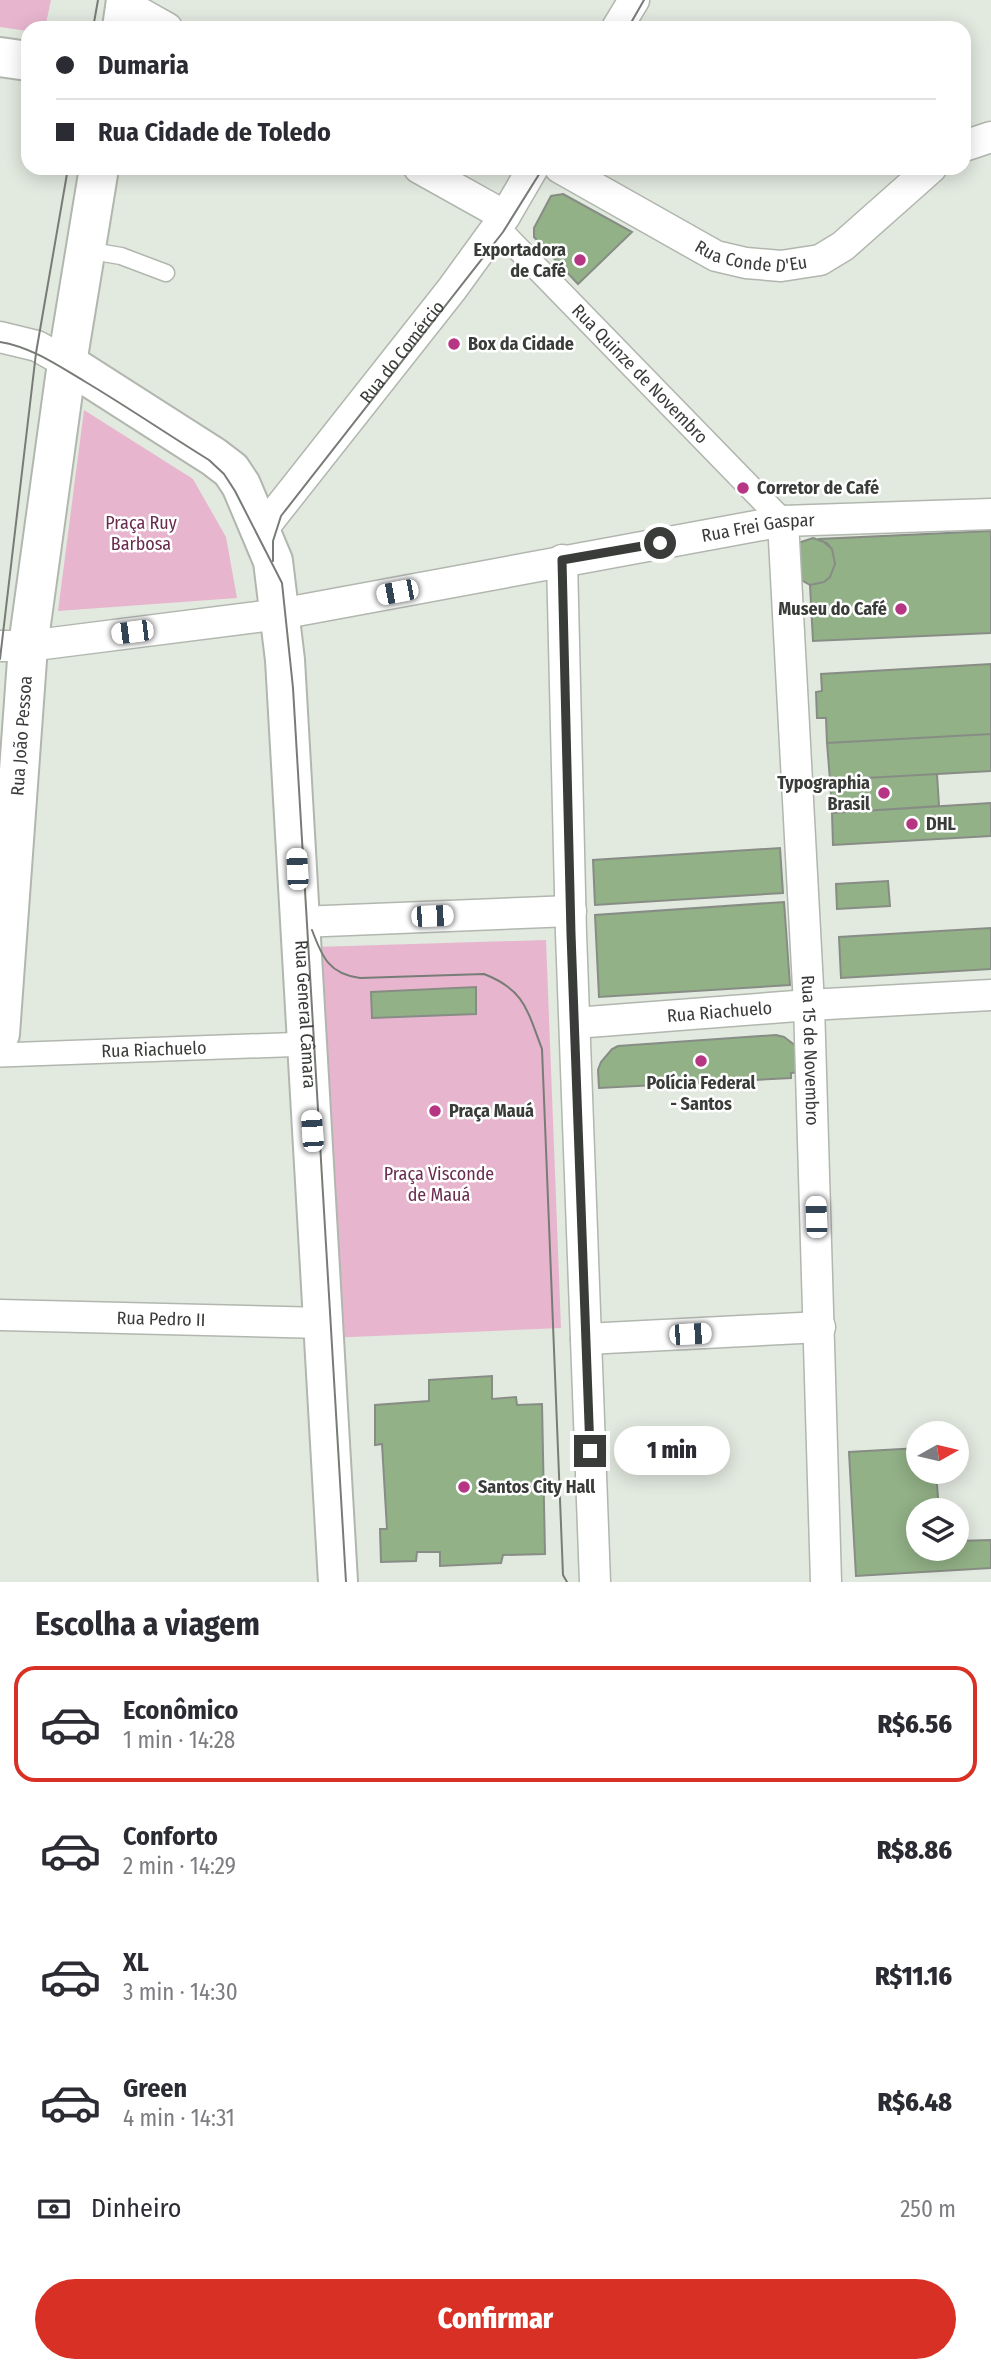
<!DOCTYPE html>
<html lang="pt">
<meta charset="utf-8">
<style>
body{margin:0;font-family:"Fira Sans Condensed",sans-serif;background:#f7f7f7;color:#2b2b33;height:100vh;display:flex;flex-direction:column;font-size:26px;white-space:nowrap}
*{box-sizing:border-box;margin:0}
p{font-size:23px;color:#7c7c81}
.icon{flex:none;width:38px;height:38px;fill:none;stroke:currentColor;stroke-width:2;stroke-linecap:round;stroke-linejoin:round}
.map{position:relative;height:1582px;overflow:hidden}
.drawer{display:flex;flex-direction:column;background:#fff;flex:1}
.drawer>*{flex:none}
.guide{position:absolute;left:21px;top:21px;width:950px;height:154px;border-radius:21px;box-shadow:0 4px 18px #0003;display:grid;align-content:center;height:154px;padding:0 35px;background:#fff}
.needle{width:46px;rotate:82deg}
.fabs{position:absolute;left:906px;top:1421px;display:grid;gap:14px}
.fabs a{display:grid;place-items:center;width:63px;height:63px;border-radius:50%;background:#fff;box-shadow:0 4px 18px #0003;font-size:35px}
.end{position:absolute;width:32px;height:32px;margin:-16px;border:9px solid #393c38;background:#fff;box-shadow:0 0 0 4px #fff}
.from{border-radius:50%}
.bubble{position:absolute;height:49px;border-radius:24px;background:#fff;box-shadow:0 4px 18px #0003;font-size:23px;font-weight:800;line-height:49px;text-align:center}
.car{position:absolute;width:21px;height:42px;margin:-21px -10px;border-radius:9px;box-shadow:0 0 5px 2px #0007;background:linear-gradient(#fff 24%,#345 0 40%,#fff 0 76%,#345 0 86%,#fff 0)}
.guide b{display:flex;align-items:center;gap:24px;height:66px;font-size:26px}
.guide b+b{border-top:2px solid #e1e1e2}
.guide i{width:18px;height:18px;background:#2b2b33}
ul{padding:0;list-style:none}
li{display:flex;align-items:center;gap:21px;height:116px;margin:0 14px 10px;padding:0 21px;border:4px solid transparent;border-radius:21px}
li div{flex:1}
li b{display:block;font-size:26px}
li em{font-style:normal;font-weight:800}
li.selected{border-color:#d93025}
li>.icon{width:63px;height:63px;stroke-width:1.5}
h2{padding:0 35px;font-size:32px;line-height:84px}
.pay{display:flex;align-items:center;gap:18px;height:77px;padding:0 35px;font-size:26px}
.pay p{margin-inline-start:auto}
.action{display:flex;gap:14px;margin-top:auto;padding:14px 35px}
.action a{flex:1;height:80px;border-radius:42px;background:#d93025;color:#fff;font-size:28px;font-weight:800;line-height:80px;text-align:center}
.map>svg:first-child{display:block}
.green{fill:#e7b6ce}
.building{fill:#92b187;stroke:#878d85;stroke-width:2}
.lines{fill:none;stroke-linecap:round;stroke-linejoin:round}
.service-casing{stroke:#b1b7ae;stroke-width:19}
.pedestrian-casing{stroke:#b1b7ae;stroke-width:26}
.minor-casing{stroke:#b1b7ae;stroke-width:33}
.tertiary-casing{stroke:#b1b7ae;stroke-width:42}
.secondary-casing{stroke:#b1b7ae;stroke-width:42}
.service{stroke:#fff;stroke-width:16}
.pedestrian{stroke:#fff;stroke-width:23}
.minor{stroke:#fff;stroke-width:30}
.tertiary{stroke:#fff;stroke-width:38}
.secondary{stroke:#fff;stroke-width:38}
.tram{stroke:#787c76;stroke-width:2}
.route{stroke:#393c38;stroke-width:9}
.poi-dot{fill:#b63683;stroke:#fff;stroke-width:2.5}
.labels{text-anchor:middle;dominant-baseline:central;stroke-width:5;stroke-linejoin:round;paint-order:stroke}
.poi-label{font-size:18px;font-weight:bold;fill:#393c38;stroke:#fff;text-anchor:start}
.street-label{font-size:18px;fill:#393c38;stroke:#fff}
.park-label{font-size:18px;fill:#692b4e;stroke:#fff}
</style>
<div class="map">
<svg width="991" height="1582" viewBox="0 0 991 1582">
<rect width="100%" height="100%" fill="#e2e9df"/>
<path class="green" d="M0,0H51L45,28H28V31L0,27Z
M84,410L193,479L226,537L237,598L58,611Z
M546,940L561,1328L328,1338L314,947Z"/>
<path class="building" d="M563,194L632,232L578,284L534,237V228L551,196Z
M991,531V633L813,641L810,585L824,582L830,577L835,564L832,549L820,539Z
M813,538L827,543L832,549L835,564L830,577L824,582L810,585L796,577L798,543Z
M991,664V734L827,743L826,718H817L816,692L822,691L821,674Z
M991,734V771L830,780L827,743Z
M937,774L939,806L832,813L830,780Z
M991,803V836L833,845L832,813Z
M780,848L783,893L595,905L593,860Z
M888,881L890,906L837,909L836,884Z
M784,902L790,985L599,997L595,915Z
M991,928V969L841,978L839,937Z
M476,987V1014L372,1018L371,992Z
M776,1035L784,1037L796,1046L802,1072L791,1073V1078L599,1088L598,1070L601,1062L612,1049L618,1046Z
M492,1376V1399L516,1397L517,1405L542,1404L545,1554L503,1555L501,1563L440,1566V1552H417L416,1561L381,1562L380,1529H387L382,1444L375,1445V1405L429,1401V1380Z
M919,1448V1472H936L939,1510H919V1549H957V1541L991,1540V1568L856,1576L849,1452Z"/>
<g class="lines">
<g class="service-casing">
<path id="service" d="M85,250L121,256L166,273"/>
</g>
<g class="pedestrian-casing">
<g id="pedestrian">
<path id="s1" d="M497,227L783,521"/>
<path id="s2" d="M0,1055L308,1044"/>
</g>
</g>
<g class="minor-casing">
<g id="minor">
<path d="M126,5L167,28"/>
<path d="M617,28L634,0"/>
<path d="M964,146L991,137"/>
<path d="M419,168L505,216"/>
<path id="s3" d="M560,168L716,256L746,263L781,266L820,260L843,246L931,168"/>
<path d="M0,337L37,346L67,363"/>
<path id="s4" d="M783,521L809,1005L826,1582"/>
<path id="s5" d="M261,531L452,289L505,216L533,168"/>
<path d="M562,560L571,934L595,1582"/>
<path id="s6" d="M0,646H28L280,614L783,521L991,514"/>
<path d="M300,922L571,911"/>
<path id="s7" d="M575,1023L809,1005L991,995"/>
<path id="s8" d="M0,1315L323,1323"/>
<path d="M586,1339L820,1327"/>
</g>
</g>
<g class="tertiary-casing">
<g id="tertiary">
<path id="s9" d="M67,363L214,457L231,470L241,485L273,561L285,660L338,1582"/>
</g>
</g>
<g class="secondary-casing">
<g id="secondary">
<path d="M122,28L126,0"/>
<path d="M0,57L28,61"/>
<path id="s10" d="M0,1034L28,646L67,363L99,168"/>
</g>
</g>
<use href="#service" class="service"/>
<use href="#pedestrian" class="pedestrian"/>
<use href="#minor" class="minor"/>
<use href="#tertiary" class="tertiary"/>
<use href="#secondary" class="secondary"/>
<path class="tram" d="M93,28L98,0
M628,28L644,0
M0,342C31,347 57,365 84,381C126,406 167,434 209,460L224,474L235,491L282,583L293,688L346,1582
M273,561V541L281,516L503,232L543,168
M0,659L36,353L68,168
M312,930C322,957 329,974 360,978L484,974C525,990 527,1010 542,1049L563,1575L567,1582"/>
</g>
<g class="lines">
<path class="route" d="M590,1451L571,934L562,560L660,543"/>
</g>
<g class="poi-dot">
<circle cx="580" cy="260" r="7"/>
<circle cx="454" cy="344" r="7"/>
<circle cx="743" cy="488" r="7"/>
<circle cx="901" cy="609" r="7"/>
<circle cx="884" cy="793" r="7"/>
<circle cx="912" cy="824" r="7"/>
<circle cx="701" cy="1061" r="7"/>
<circle cx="435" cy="1111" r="7"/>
<circle cx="464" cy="1487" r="7"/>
</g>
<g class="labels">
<g class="poi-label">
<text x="566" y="250" text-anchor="end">Exportadora<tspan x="566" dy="21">de Café</tspan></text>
<text x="468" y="344">Box da Cidade</text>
<text x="757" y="488">Corretor de Café</text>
<text x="887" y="609" text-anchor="end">Museu do Café</text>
<text x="870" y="783" text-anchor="end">Typographia<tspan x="870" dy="21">Brasil</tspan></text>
<text x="926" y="824">DHL</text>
<text x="701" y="1083" text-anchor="middle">Polícia Federal<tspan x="701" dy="21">- Santos</tspan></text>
<text x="449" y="1111">Praça Mauá</text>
<text x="478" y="1487">Santos City Hall</text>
</g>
<g class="street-label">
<text stroke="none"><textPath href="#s3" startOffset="214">Rua Conde D'Eu</textPath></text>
<text stroke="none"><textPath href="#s5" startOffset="228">Rua do Comércio</textPath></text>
<text stroke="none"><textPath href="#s1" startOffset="205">Rua Quinze de Novembro</textPath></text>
<text stroke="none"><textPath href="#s6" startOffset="768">Rua Frei Gaspar</textPath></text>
<text stroke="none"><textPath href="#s10" startOffset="299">Rua João Pessoa</textPath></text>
<text stroke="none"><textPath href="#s7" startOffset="145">Rua Riachuelo</textPath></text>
<text stroke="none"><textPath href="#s9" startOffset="751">Rua General Câmara</textPath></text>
<text stroke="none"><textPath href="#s2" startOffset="154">Rua Riachuelo</textPath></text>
<text stroke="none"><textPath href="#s4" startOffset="530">Rua 15 de Novembro</textPath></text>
<text stroke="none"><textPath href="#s8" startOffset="161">Rua Pedro II</textPath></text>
</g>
<g class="park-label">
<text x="141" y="523">Praça Ruy<tspan x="141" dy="21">Barbosa</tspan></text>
<text x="439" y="1174">Praça Visconde<tspan x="439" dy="21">de Mauá</tspan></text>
</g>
</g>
</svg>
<div class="fabs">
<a><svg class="needle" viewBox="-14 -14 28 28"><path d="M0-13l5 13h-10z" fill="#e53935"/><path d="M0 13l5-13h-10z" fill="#7c7c81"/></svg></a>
<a><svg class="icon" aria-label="layers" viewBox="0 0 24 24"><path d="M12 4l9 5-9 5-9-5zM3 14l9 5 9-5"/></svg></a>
</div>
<i class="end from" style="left:660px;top:543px"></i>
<i class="end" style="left:590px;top:1451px"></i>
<div class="bubble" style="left:614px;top:1426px;width:116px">1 min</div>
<i class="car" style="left:397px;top:592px;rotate:259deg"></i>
<i class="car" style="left:132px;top:632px;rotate:263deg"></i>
<i class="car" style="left:297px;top:869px;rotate:357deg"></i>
<i class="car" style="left:432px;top:916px;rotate:88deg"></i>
<i class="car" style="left:312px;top:1131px;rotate:356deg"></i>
<i class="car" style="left:816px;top:1217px;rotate:358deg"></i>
<i class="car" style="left:690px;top:1334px;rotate:87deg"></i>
<div class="guide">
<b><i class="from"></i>Dumaria</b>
<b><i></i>Rua Cidade de Toledo</b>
</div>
</div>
<section class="drawer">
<h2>Escolha a viagem</h2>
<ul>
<li class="selected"><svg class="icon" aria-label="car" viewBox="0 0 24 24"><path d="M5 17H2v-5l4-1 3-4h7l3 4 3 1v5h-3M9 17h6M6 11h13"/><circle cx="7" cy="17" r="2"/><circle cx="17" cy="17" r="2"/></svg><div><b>Econômico</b><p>1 min · 14:28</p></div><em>R$6.56</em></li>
<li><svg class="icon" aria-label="car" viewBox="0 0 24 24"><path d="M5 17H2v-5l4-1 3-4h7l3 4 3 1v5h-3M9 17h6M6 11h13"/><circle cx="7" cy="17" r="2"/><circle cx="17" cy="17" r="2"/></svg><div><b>Conforto</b><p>2 min · 14:29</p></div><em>R$8.86</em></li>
<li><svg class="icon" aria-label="car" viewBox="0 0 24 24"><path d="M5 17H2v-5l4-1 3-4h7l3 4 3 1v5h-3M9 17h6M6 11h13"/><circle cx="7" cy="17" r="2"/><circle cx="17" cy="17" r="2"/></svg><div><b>XL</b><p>3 min · 14:30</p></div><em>R$11.16</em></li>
<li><svg class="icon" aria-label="car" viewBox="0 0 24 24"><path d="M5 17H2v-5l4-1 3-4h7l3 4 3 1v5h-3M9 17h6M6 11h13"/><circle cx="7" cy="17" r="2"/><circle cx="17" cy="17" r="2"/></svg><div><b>Green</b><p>4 min · 14:31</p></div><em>R$6.48</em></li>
</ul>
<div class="pay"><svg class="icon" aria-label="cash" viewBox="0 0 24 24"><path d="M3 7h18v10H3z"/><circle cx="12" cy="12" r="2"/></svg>Dinheiro<p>250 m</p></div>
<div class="action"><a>Confirmar</a></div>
</section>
